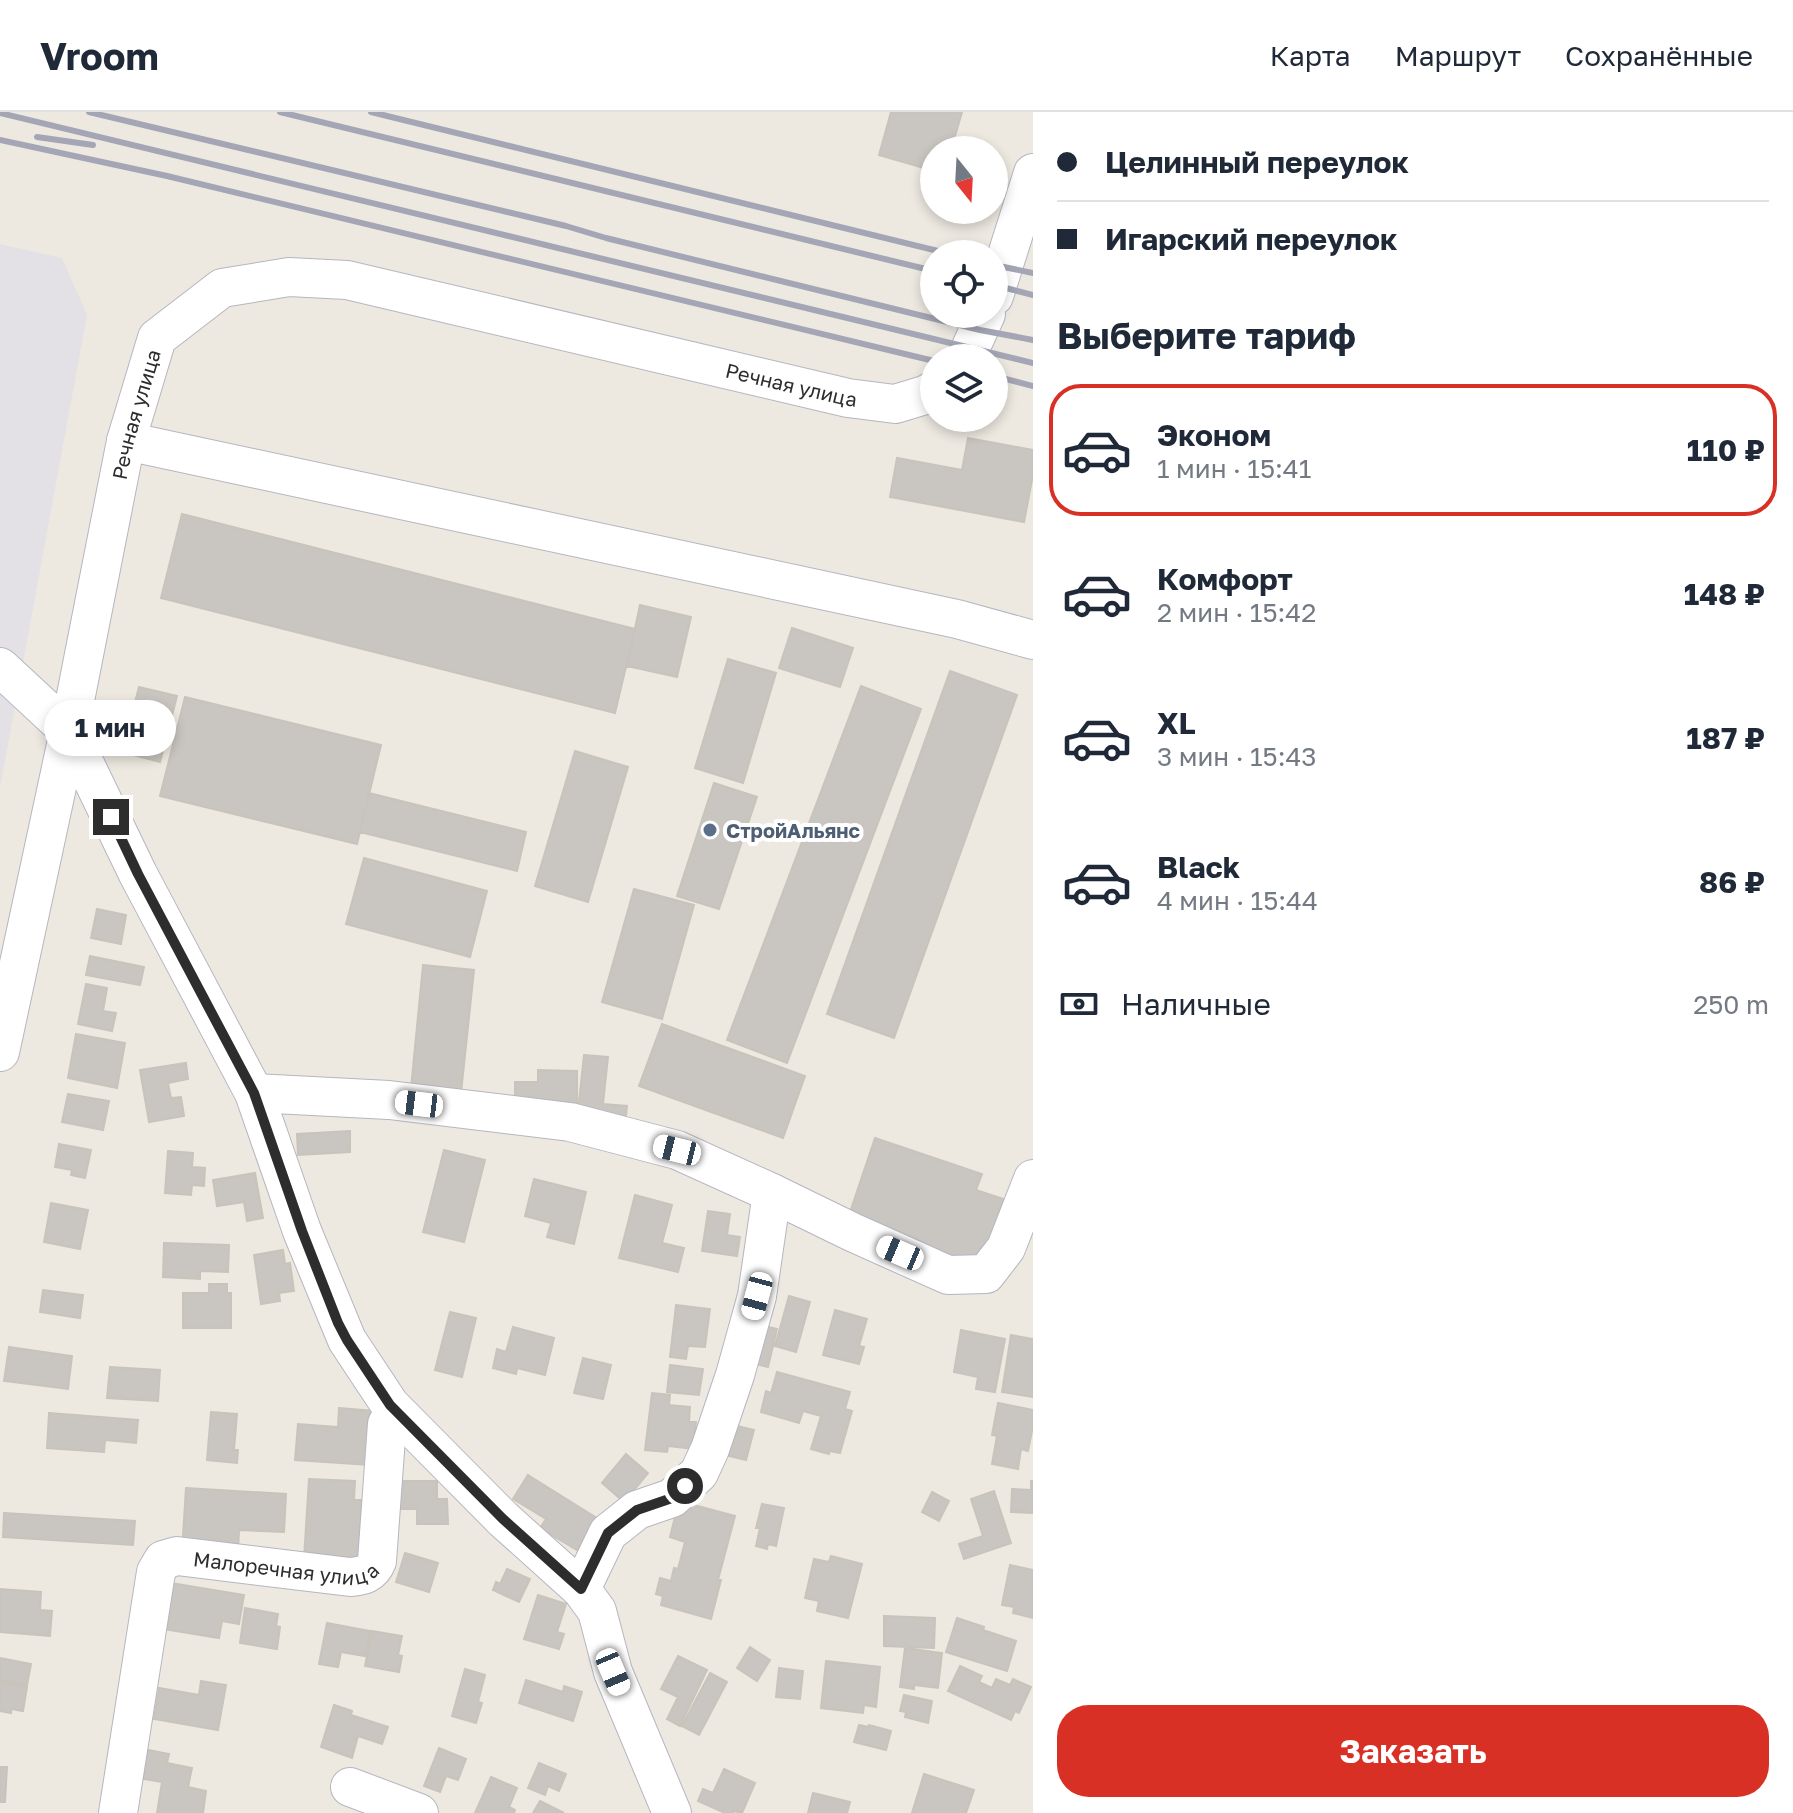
<!DOCTYPE html>
<html lang="ru">
<meta charset="utf-8">
<style>
body{margin:0;font-family:"Golos Text",sans-serif;background:#f2f2f3;color:#1f2937;height:100vh;display:flex;flex-direction:column;font-size:30px;white-space:nowrap}
*{box-sizing:border-box;margin:0}
p{font-size:26px;color:#747a83}
.icon{flex:none;width:44px;height:44px;fill:none;stroke:currentColor;stroke-width:2;stroke-linecap:round;stroke-linejoin:round}
.map{position:relative;flex:1;overflow:hidden}
.sheet{display:flex;flex-direction:column;background:#fff;width:760px}
.sheet>*{flex:none}
.top-card{display:grid;align-content:center;height:176px;padding:0 24px;background:#fff}
.needle{width:52px;rotate:162deg}
.tools{position:absolute;left:920px;top:24px;display:grid;gap:16px}
.tools a{display:grid;place-items:center;width:88px;height:88px;border-radius:50%;background:#fff;box-shadow:0 4px 12px #0003;font-size:40px}
.end{position:absolute;width:36px;height:36px;margin:-18px;border:10px solid #2d2d2d;background:#fff;box-shadow:0 0 0 4px #fff}
.from{border-radius:50%}
.bubble{position:absolute;height:56px;border-radius:28px;background:#fff;box-shadow:0 4px 12px #0003;font-size:26px;font-weight:700;line-height:56px;text-align:center}
.car{position:absolute;width:24px;height:48px;margin:-24px -12px;border-radius:10px;box-shadow:0 0 6px 2px #0007;background:linear-gradient(#fff 24%,#345 0 40%,#fff 0 76%,#345 0 86%,#fff 0)}
.top-card b{display:flex;align-items:center;gap:28px;height:76px;font-size:30px}
.top-card b+b{border-top:2px solid #e0e1e3}
.top-card i{width:20px;height:20px;background:#1f2937}
ul{padding:0;list-style:none}
li{display:flex;align-items:center;gap:24px;height:132px;margin:0 16px 12px;padding:0 8px;border:4px solid transparent;border-radius:32px}
li div{flex:1}
li b{display:block;font-size:30px}
li em{font-style:normal;font-weight:700}
li.current{border-color:#d93025}
li>.icon{width:72px;height:72px;stroke-width:1.5}
h2{padding:0 24px;font-size:36px;line-height:96px}
.pay{display:flex;align-items:center;gap:20px;height:88px;padding:0 24px;font-size:30px}
.pay p{margin-inline-start:auto}
.primary-button{display:flex;gap:16px;margin-top:auto;padding:16px 24px}
.primary-button a{flex:1;height:92px;border-radius:32px;background:#d93025;color:#fff;font-size:32px;font-weight:700;line-height:92px;text-align:center}
header{display:flex;align-items:center;gap:48px;box-sizing:border-box;height:112px;padding:0 40px;background:#fff;border-bottom:2px solid #e0e1e3}
header strong{font-size:38px}
nav{display:flex;gap:44px;margin-inline-start:auto;font-size:28px}
main{display:flex;flex:1;min-height:0}
.map>svg:first-child{display:block}
.industrial{fill:#e3e1e6}
.building{fill:#c9c5c0;stroke:#c8c4bb;stroke-width:2}
.lines{fill:none;stroke-linecap:round;stroke-linejoin:round}
.minor-casing{stroke:#b5b6bf;stroke-width:40}
.minor{stroke:#fff;stroke-width:38}
.rail{stroke:#a4a6b5;stroke-width:6}
.route{stroke:#2d2d2d;stroke-width:10}
.service-dot{fill:#5c6f8a;stroke:#fff;stroke-width:3}
.labels{text-anchor:middle;dominant-baseline:central;stroke-width:8;stroke-linejoin:round;paint-order:stroke}
.street-label{font-size:20px;fill:#2d2d2d;stroke:#fff}
.service-label{font-size:20px;font-weight:bold;fill:#4e5e75;stroke:#fff;text-anchor:start}
</style>
<header>
<strong>Vroom</strong>
<nav><a>Карта</a><a>Маршрут</a><a>Сохранённые</a></nav>
</header>
<main>
<div class="map">
<svg width="1033" height="1701" viewBox="0 0 1033 1701">
<rect width="100%" height="100%" fill="#ede9e1"/>
<path class="industrial" d="M0,132L62,146L87,203L0,676Z"/>
<path class="building" d="M891,0H962L951,38H934V59L879,43Z
M968,326L1033,338V363L1024,410L890,385L897,346L962,358Z
M182,402L635,517L615,601L161,486Z
M640,493L691,505L677,565L627,554Z
M792,516L853,536L840,575L779,556Z
M728,547L776,561L743,671L695,656Z
M950,559L1017,583L894,926L827,902Z
M861,574L921,597L787,951L727,928Z
M139,575L177,584L160,650L122,640Z
M185,585L381,633L357,732L160,684Z
M575,639L628,655L588,790L535,774Z
M714,671L757,685L719,797L677,784Z
M369,681L526,720L517,759L360,720Z
M364,746L487,779L470,845L346,812Z
M634,777L694,793L662,907L602,890Z
M97,797L126,803L121,832L91,826Z
M90,844L144,855L140,873L86,863Z
M423,853L474,858L461,981L411,976Z
M86,872L107,876L103,899L116,901L112,919L78,912Z
M662,912L805,964L783,1026L639,974Z
M76,922L125,931L117,976L68,966Z
M584,943L608,945L603,992L627,994L625,1013L577,1008Z
M186,951L188,967L168,971L171,986L181,985L184,1004L149,1010L140,958Z
M538,958L577,959V999L515,998V970H538Z
M68,982L109,989L103,1018L62,1010Z
M350,1019V1040L298,1043L297,1022Z
M875,1026L982,1062L976,1078L1003,1087L981,1154L953,1144L951,1151L845,1115Z
M59,1032L91,1038L85,1066L71,1063L72,1058L55,1055Z
M444,1038L485,1048L464,1130L423,1120Z
M168,1039L193,1041L192,1055L205,1056L204,1074L192,1073L191,1083L165,1081Z
M255,1061L263,1106L247,1109L244,1090L217,1094L213,1068Z
M534,1067L586,1080L574,1132L547,1125L551,1111L525,1104Z
M635,1083L672,1093L662,1131L684,1136L678,1160L619,1146Z
M51,1091L88,1098L80,1137L44,1130Z
M708,1099L730,1102L727,1123L740,1125L737,1144L702,1139Z
M164,1131L229,1133L228,1160L200,1159V1167L163,1165Z
M283,1138L285,1152L290,1151L294,1179L279,1181L280,1189L261,1192L254,1143Z
M209,1172H227V1181H231V1216H183V1181H209Z
M43,1178L83,1183L80,1206L40,1200Z
M789,1184L810,1190L796,1240L775,1234Z
M676,1193L710,1197L705,1235L688,1234L686,1247L670,1245Z
M835,1198L867,1207L859,1234L864,1235L859,1252L823,1243Z
M450,1200L476,1206L462,1265L435,1258Z
M753,1211L777,1217L768,1255L744,1249Z
M513,1215L554,1226L545,1263L517,1256L516,1262L493,1256L497,1237L506,1240Z
M961,1218L1005,1227L995,1280L976,1277L978,1265L954,1260Z
M1011,1223L1033,1227V1285L1002,1280Z
M9,1235L72,1244L68,1277L4,1269Z
M583,1246L611,1253L603,1287L574,1281Z
M670,1253L703,1257L699,1283L667,1280Z
M110,1255L160,1258L158,1289L107,1286Z
M777,1260L850,1280L845,1297L852,1299L840,1341L830,1339L829,1342L811,1337L821,1304L803,1299L799,1311L761,1300L766,1279L771,1281Z
M652,1281L670,1283L669,1293L690,1295L689,1310H696L693,1337L668,1334L667,1340L645,1338Z
M998,1291L1033,1298V1314L1028,1339L1021,1337L1018,1357L992,1352L997,1324L992,1323Z
M339,1296L374,1299L370,1353L295,1348L298,1312L338,1315Z
M211,1300L237,1302L234,1338H238L237,1351L207,1348Z
M49,1301L138,1308L136,1331L105,1328L104,1340L47,1336Z
M729,1312L754,1318L746,1348L721,1342Z
M626,1342L648,1361L624,1390L602,1371Z
M528,1363L600,1408L580,1440L540,1416L546,1407L513,1387Z
M309,1367L355,1369L354,1388H362L359,1449L304,1446Z
M398,1369H437V1387H447L448,1412H417V1397H398Z
M1031,1369H1033V1401L1011,1400L1012,1377L1031,1378Z
M186,1376L286,1382L284,1420L239,1418L238,1441L182,1439Z
M994,1379L1011,1431L964,1447L959,1432L983,1424L971,1387Z
M932,1380L949,1389L939,1409L922,1400Z
M679,1389L735,1404L718,1468H721L711,1507L661,1493L663,1484L656,1482L660,1466L671,1469L674,1456L678,1457L685,1430L670,1425Z
M762,1392L784,1396L776,1434L768,1432L767,1437L756,1434L760,1416H756Z
M4,1401L135,1409L133,1433L3,1425Z
M405,1441L438,1451L429,1480L396,1470Z
M831,1444L862,1452L848,1506L817,1499L819,1489L805,1486L814,1447L829,1450Z
M1010,1453L1033,1458V1506L1013,1501L1014,1495L1002,1493Z
M507,1457L530,1467L519,1490L493,1478L496,1470L500,1472Z
M165,1470L244,1483L239,1512L222,1509L219,1526L157,1516Z
M0,1477L41,1480L40,1498L52,1499L50,1524L0,1520Z
M538,1483L566,1492L557,1520L564,1522L559,1537L524,1527Z
M245,1496L278,1502L276,1514L280,1515L277,1537L240,1531Z
M884,1504L935,1506L934,1536L884,1534Z
M957,1506L984,1515L983,1518L1016,1529L1007,1559L946,1540Z
M327,1511L370,1519L365,1544L341,1540L338,1555L319,1552Z
M372,1519L402,1524L398,1543L402,1544L399,1560L365,1554Z
M750,1535L770,1548L757,1569L737,1556Z
M905,1536L942,1541L938,1576L914,1573V1577L900,1575Z
M678,1544L707,1558L680,1614L667,1607L678,1585L661,1577Z
M0,1546L31,1552L27,1573L0,1568Z
M826,1549L880,1555L876,1595L864,1593L863,1601L821,1596Z
M960,1554L982,1564L979,1570L992,1576L996,1567L1010,1573L1013,1567L1031,1575L1019,1601L1015,1599L1011,1608L948,1579Z
M779,1556L803,1559L800,1587L776,1585Z
M465,1557L485,1563L478,1590L482,1591L476,1611L452,1604Z
M710,1561L727,1570L699,1623L682,1614Z
M526,1568L563,1580L564,1574L582,1580L573,1609L519,1591Z
M201,1569L226,1573L218,1618L154,1607L159,1576L199,1583Z
M0,1570L27,1575L23,1599L11,1597V1601L0,1599Z
M904,1583L932,1589L928,1611L905,1605L906,1600L900,1599Z
M334,1593L352,1599L351,1603L388,1615L382,1632L358,1624L352,1646L321,1635Z
M859,1613L869,1615V1613L891,1619L886,1638L854,1630Z
M439,1636L466,1647L458,1668L446,1664L440,1680L424,1674Z
M143,1637L169,1642L167,1651L192,1656L188,1675L206,1679L203,1701H157L162,1670L138,1666Z
M539,1651L566,1662L559,1679L548,1674L545,1683L528,1676Z
M0,1655H7L5,1690H0Z
M724,1657L755,1671L742,1701L734,1699L733,1701H725L698,1689L703,1677L713,1681Z
M924,1662L974,1678L966,1701H912Z
M491,1665L517,1676L509,1695L515,1698L514,1701H475Z
M813,1681L850,1690L847,1701H808Z
M540,1689L564,1701H533Z"/>
<g class="lines">
<g class="minor-casing">
<g id="minor">
<path d="M994,184L1033,61"/>
<path d="M966,246L986,202"/>
<path d="M126,329L957,507L1033,528"/>
<path d="M0,555L69,619L138,762L254,981L302,1119L347,1228L390,1293L503,1407L581,1477L597,1499L613,1560L672,1701"/>
<path id="s1" d="M0,940L69,619L126,329L157,226L222,176L289,165L347,168L848,286L895,292L925,283L934,278"/>
<path d="M254,981L389,988L570,1010L677,1038L772,1081L852,1120L948,1163L986,1162L1006,1136L1033,1067"/>
<path d="M581,1477L608,1421L637,1398L672,1386L699,1361L710,1337L735,1263L757,1184L772,1081"/>
<path d="M350,1675L419,1701"/>
<path id="s2" d="M118,1701L156,1460L163,1448L177,1444L350,1465C363,1464 372,1462 377,1449L387,1312"/>
</g>
</g>
<use href="#minor" class="minor"/>
<path class="rail" d="M89,0L566,114L606,126L980,218L1033,228
M280,0L934,159
M371,0L950,142
M0,1L1033,251
M37,25L93,33
M0,28L167,64L934,249
M994,153L1033,161
M994,173L1033,183
M994,264L1033,274"/>
</g>
<g class="lines">
<path class="route" d="M111,705L138,762L254,981L302,1119L338,1211L347,1228L390,1293L503,1407L581,1477L608,1421L637,1398L672,1386L685,1374"/>
</g>
<circle class="service-dot" cx="710" cy="718" r="8"/>
<g class="labels">
<g class="street-label">
<text stroke="none"><textPath href="#s1" startOffset="1396">Речная улица</textPath></text>
<text stroke="none"><textPath href="#s1" startOffset="652">Речная улица</textPath></text>
<text stroke="none"><textPath href="#s2" startOffset="382">Малоречная улица</textPath></text>
</g>
<g class="service-label">
<text x="726" y="718">СтройАльянс</text>
</g>
</g>
</svg>
<div class="tools">
<a><svg class="needle" viewBox="-14 -14 28 28"><path d="M0-13l5 13h-10z" fill="#e53935"/><path d="M0 13l5-13h-10z" fill="#747a83"/></svg></a>
<a><svg class="icon" aria-label="locate" viewBox="0 0 24 24"><circle cx="12" cy="12" r="6"/><path d="M12 2v4M12 18v4M2 12h4M18 12h4"/></svg></a>
<a><svg class="icon" aria-label="layers" viewBox="0 0 24 24"><path d="M12 4l9 5-9 5-9-5zM3 14l9 5 9-5"/></svg></a>
</div>
<i class="end from" style="left:685px;top:1374px"></i>
<i class="end" style="left:111px;top:705px"></i>
<div class="bubble" style="left:44px;top:588px;width:132px">1 мин</div>
<i class="car" style="left:419px;top:992px;rotate:277deg"></i>
<i class="car" style="left:677px;top:1038px;rotate:284deg"></i>
<i class="car" style="left:900px;top:1141px;rotate:293deg"></i>
<i class="car" style="left:757px;top:1184px;rotate:195deg"></i>
<i class="car" style="left:613px;top:1560px;rotate:157deg"></i>
</div>
<section class="sheet">
<div class="top-card">
<b><i class="from"></i>Целинный переулок</b>
<b><i></i>Игарский переулок</b>
</div>
<h2>Выберите тариф</h2>
<ul>
<li class="current"><svg class="icon" aria-label="car" viewBox="0 0 24 24"><path d="M5 17H2v-5l4-1 3-4h7l3 4 3 1v5h-3M9 17h6M6 11h13"/><circle cx="7" cy="17" r="2"/><circle cx="17" cy="17" r="2"/></svg><div><b>Эконом</b><p>1 мин · 15:41</p></div><em>110 ₽</em></li>
<li><svg class="icon" aria-label="car" viewBox="0 0 24 24"><path d="M5 17H2v-5l4-1 3-4h7l3 4 3 1v5h-3M9 17h6M6 11h13"/><circle cx="7" cy="17" r="2"/><circle cx="17" cy="17" r="2"/></svg><div><b>Комфорт</b><p>2 мин · 15:42</p></div><em>148 ₽</em></li>
<li><svg class="icon" aria-label="car" viewBox="0 0 24 24"><path d="M5 17H2v-5l4-1 3-4h7l3 4 3 1v5h-3M9 17h6M6 11h13"/><circle cx="7" cy="17" r="2"/><circle cx="17" cy="17" r="2"/></svg><div><b>XL</b><p>3 мин · 15:43</p></div><em>187 ₽</em></li>
<li><svg class="icon" aria-label="car" viewBox="0 0 24 24"><path d="M5 17H2v-5l4-1 3-4h7l3 4 3 1v5h-3M9 17h6M6 11h13"/><circle cx="7" cy="17" r="2"/><circle cx="17" cy="17" r="2"/></svg><div><b>Black</b><p>4 мин · 15:44</p></div><em>86 ₽</em></li>
</ul>
<div class="pay"><svg class="icon" aria-label="cash" viewBox="0 0 24 24"><path d="M3 7h18v10H3z"/><circle cx="12" cy="12" r="2"/></svg>Наличные<p>250 m</p></div>
<div class="primary-button"><a>Заказать</a></div>
</section>
</main>
